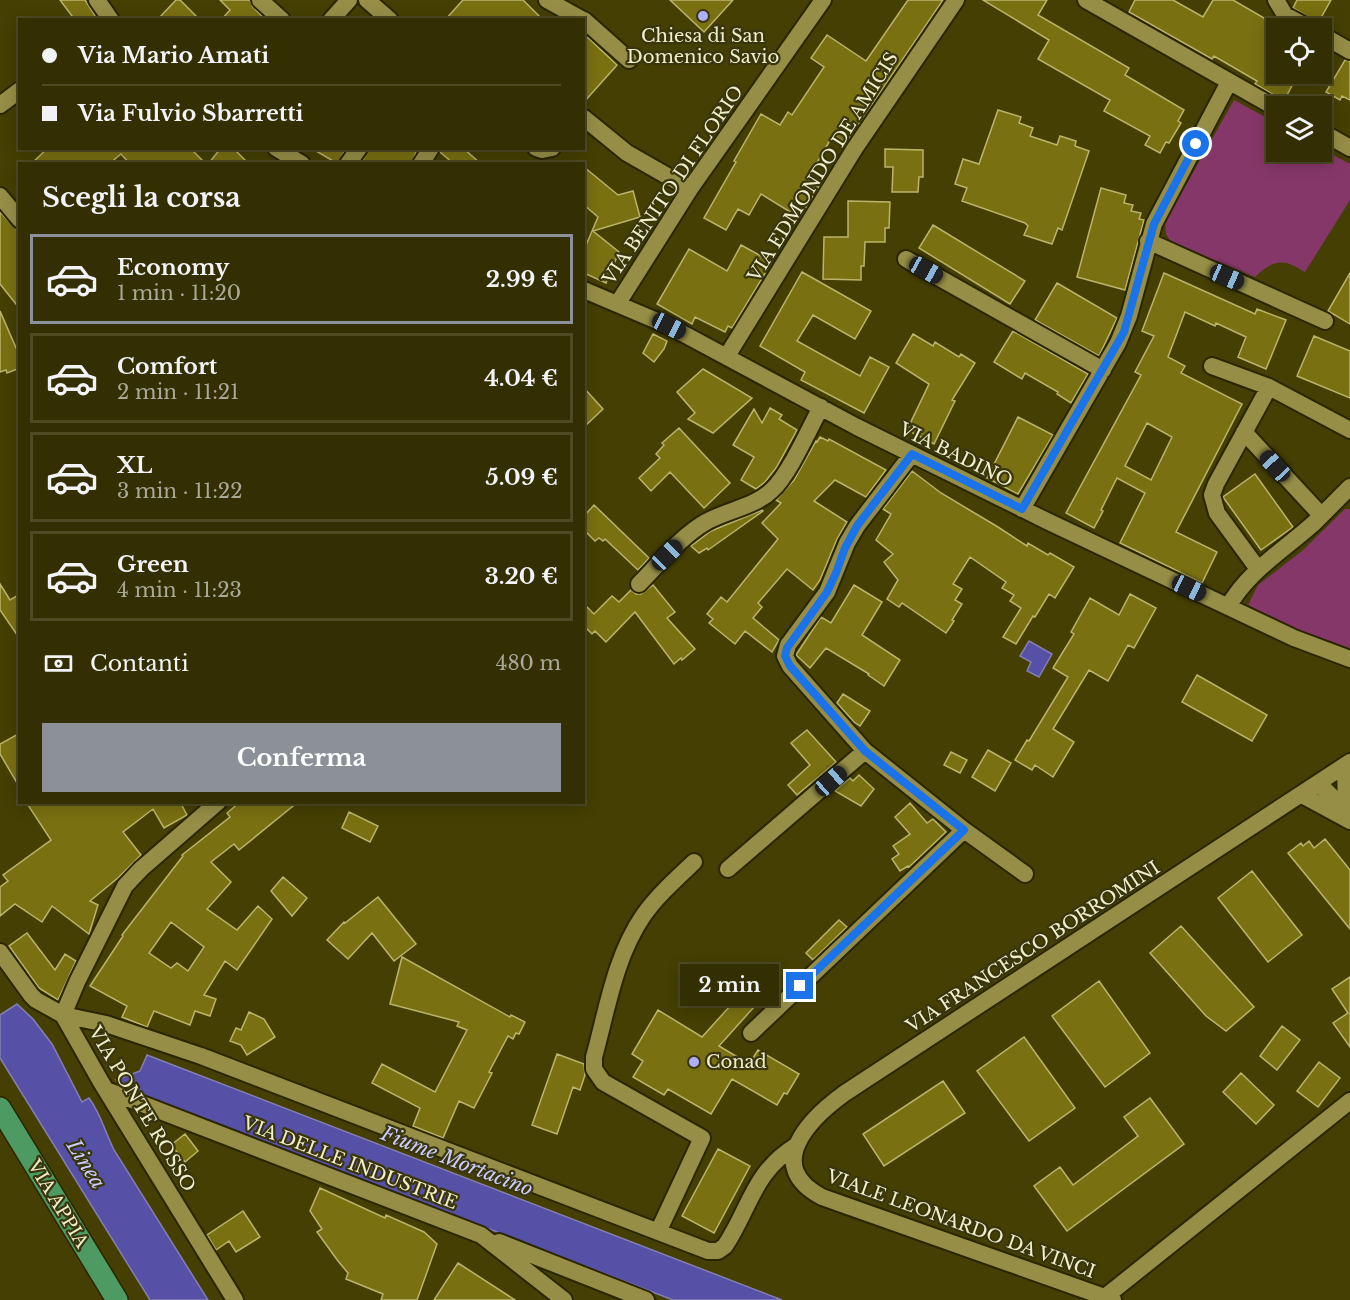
<!DOCTYPE html>
<html lang="it">
<meta charset="utf-8">
<style>
body{margin:0;font-family:"Libre Baskerville",serif;background:#3c370c;color:#f1f3f6;height:100vh;display:flex;flex-direction:column;font-size:22px;white-space:nowrap}
*{box-sizing:border-box;margin:0}
p{font-size:20px;color:#a9a999}
.icon{flex:none;width:33px;height:33px;fill:none;stroke:currentColor;stroke-width:2;stroke-linecap:round;stroke-linejoin:round}
.map{position:relative;flex:1;overflow:hidden}
.side{position:absolute;left:18px;top:162px;width:567px;height:642px;display:flex;flex-direction:column;background:#342f02;border-radius:0px;box-shadow:0 3px 15px #0003,0 0 0 2px #4e4a24}
.side>*{flex:none}
.hud{position:absolute;left:18px;top:18px;width:567px;height:132px;border-radius:0px;box-shadow:0 3px 15px #0003,0 0 0 2px #4e4a24;display:grid;align-content:center;height:132px;padding:0 24px;background:#342f02}
.buttons{position:absolute;left:1266px;top:18px;display:grid;gap:12px}
.buttons a{display:grid;place-items:center;width:66px;height:66px;border-radius:0px;background:#342f02;box-shadow:0 3px 15px #0003,0 0 0 2px #4e4a24;font-size:30px}
.end{position:absolute;width:27px;height:27px;margin:-14px;border:8px solid #1a73e8;background:#fff;box-shadow:0 0 0 3px #fff}
.from{border-radius:50%}
.bubble{position:absolute;height:42px;border-radius:0px;background:#342f02;box-shadow:0 3px 15px #0003,0 0 0 2px #4e4a24;font-size:20px;font-weight:800;line-height:42px;text-align:center}
.car{position:absolute;width:18px;height:36px;margin:-18px -9px;border-radius:8px;box-shadow:0 0 4px 2px #0007;background:linear-gradient(#222 24%,#8ab4d8 0 40%,#222 0 76%,#8ab4d8 0 86%,#222 0)}
.hud b{display:flex;align-items:center;gap:21px;height:57px;font-size:22px}
.hud b+b{border-top:2px solid #4e4a24}
.hud i{width:15px;height:15px;background:#f1f3f6}
ul{padding:0;list-style:none}
li{display:flex;align-items:center;gap:18px;height:90px;margin:0 12px 9px;padding:0 12px;border:3px solid #4e4a24;border-radius:0px}
li div{flex:1}
li b{display:block;font-size:22px}
li em{font-style:normal;font-weight:800}
li.on{border-color:#8c9099}
li>.icon{width:54px;height:54px;stroke-width:1.5}
h2{padding:0 24px;font-size:27px;line-height:72px}
.pay{display:flex;align-items:center;gap:15px;height:66px;padding:0 24px;font-size:22px}
.pay p{margin-inline-start:auto}
.cta{display:flex;gap:12px;margin-top:auto;padding:12px 24px}
.cta a{flex:1;height:69px;border-radius:0px;background:#8c9099;color:#fff;font-size:24px;font-weight:800;line-height:69px;text-align:center}
.map>svg:first-child{display:block}
.green{fill:#86376a}
.water{fill:#5650a6;stroke:#847fb1;stroke-width:1.5}
.building{fill:#797012;stroke:#bbb46c;stroke-width:1.5;fill-rule:evenodd}
.lines{fill:none;stroke-linecap:round;stroke-linejoin:round}
.minor-casing{stroke:#2a2600;stroke-width:20}
.major-casing{stroke:#2a2600;stroke-width:24}
.minor{stroke:#968e47;stroke-width:16}
.major{stroke:#4d9b63;stroke-width:21}
.route{stroke:#1a73e8;stroke-width:8}
.poi-dot{fill:#aeaefb;stroke:#39350e;stroke-width:2}
.labels{text-anchor:middle;dominant-baseline:central;stroke-width:4.5;stroke-linejoin:round;paint-order:stroke}
.poi-label{font-size:18px;fill:#f1eeca;stroke:#39350e}
.street-label{font-size:18px;fill:#f1eeca;stroke:#39350e}
.water-label{font-size:20px;font-style:italic;fill:#cbcdfc;stroke:#39350e}
</style>
<div class="map">
<svg width="1350" height="1300" viewBox="0 0 1350 1300">
<rect width="100%" height="100%" fill="#453f03"/>
<path class="green" d="M1234,100L1276,123V152H1322V149L1350,164V200L1305,272C1283,258 1274,259 1255,277L1171,242L1166,234L1165,222Z
M1345,509H1350V650L1282,624L1248,605L1258,585L1302,551Z"/>
<path class="water" d="M1029,641L1052,654L1039,677L1027,671L1031,662L1020,656Z
M17,1004L33,1019L52,1044L82,1102L89,1098C101,1114 105,1132 114,1150L208,1300H150L0,1058V1015Z
M147,1055L782,1300H673L135,1092L116,1080L140,1071Z"/>
<path class="building" d="M60,0H85L98,20H75Z
M176,0H180L200,20H157Z
M220,0H250L253,7L266,20H221L230,10Z
M463,0H523L543,20H445Z
M670,0H733L704,32Z
M908,0H943L846,143L833,135L807,180L819,187L800,218L761,194L749,215L738,209L726,230L704,218L736,162L734,161L761,114L780,125L788,112L792,115L824,67L811,58L827,35L866,61Z
M983,0H1047L1038,15L1129,68L1125,75L1184,110L1178,121L1181,123L1169,143L1166,142L1160,153L1145,145L1150,136L1104,111L1110,100L1038,59L1049,40Z
M1135,0H1173L1203,17L1213,0H1233L1276,25V74H1298L1284,101L1255,84L1257,81L1214,56L1212,59L1129,12Z
M1297,0H1331L1318,23L1293,8Z
M584,34L617,65L584,102Z
M1345,60L1350,61V100L1342,96L1340,100L1326,92Z
M998,110L1021,117L1019,123L1033,128L1030,136L1057,145L1060,136L1076,141L1075,146L1089,151L1062,230L1058,228L1052,244L1024,235L1028,226L1025,223L962,201L967,188L955,184L963,159L979,164Z
M48,148H190L206,164H130L121,154L109,164H31Z
M221,148H233L249,164H208Z
M311,148H346L338,164Z
M369,148H418L411,164H361Z
M441,148H463L481,164H454L440,152Z
M885,149L923,150V177H919L918,192H892L893,167H885Z
M584,167L618,195L633,191L640,217L593,231L619,252L606,283L584,273V250L598,217L584,205Z
M1101,188L1126,195L1124,203L1133,205L1131,211L1141,213L1139,219L1144,220L1125,290L1077,277Z
M848,201L890,202L889,228H885V242H865L864,266H861V280L823,279L824,237H848Z
M0,212L20,233V309L0,284Z
M933,225L1025,281L1010,304L919,248Z
M741,245L772,262L732,328L728,326L725,332L695,317L692,324L657,304L689,249L727,271Z
M802,272L871,311L855,339L813,315L797,341L860,376L870,357L889,367L864,413L801,380L805,372L760,346Z
M1164,273L1255,314L1257,309L1286,320L1266,369L1238,357L1246,337L1216,323L1215,326L1185,312L1168,357L1185,366L1181,373L1242,404L1176,532L1217,552L1202,583L1120,543L1145,493L1117,478L1101,510L1103,511L1094,528L1066,513L1141,375L1135,372L1154,336L1142,331ZM1147,423L1172,437L1151,480L1125,466Z
M1350,273V324L1328,311Z
M1057,283L1117,318L1099,356L1035,320Z
M0,311L20,357V368L7,373L6,370L0,372Z
M1013,331L1088,374L1071,403L1057,394L1058,392L1025,373L1022,379L994,362Z
M653,334L667,341L664,349L654,362L643,353Z
M913,334L933,346L935,342L959,357L961,354L975,363L952,400L955,401L934,444L907,430L929,384L896,363Z
M1314,336L1350,351V398L1297,376Z
M703,369L752,398L713,433L688,419L695,413L677,392Z
M584,388L603,409L584,427Z
M770,408L782,415L779,419L797,430L776,468L765,482L756,489L741,480L754,457L733,445L754,409L762,423Z
M1018,417L1053,435L1018,494L987,478Z
M679,428L730,483L704,508L670,472L651,491L639,478L660,458L656,454L664,445L662,443Z
M820,437L828,441L829,439L886,470L866,497L835,480L814,501L847,522L837,539L820,580L813,590L787,569L758,603L762,607L753,618L779,640L772,652L745,631L735,644L709,623L713,619L707,614L721,597L727,602L778,539L762,523L781,503L776,500L794,480L816,441L817,442Z
M912,471L941,493L998,527L1027,546L1028,543L1048,555L1050,553L1074,567L1055,598L1049,594L1035,617L1033,616L1016,644L1003,637L1021,608L1010,601L1014,595L1002,588L1006,582L970,557L953,584L962,589L955,600L962,604L952,620L954,621L946,633L902,603L899,607L887,599L898,580L884,562L893,554L876,540L891,514L883,509Z
M1255,474L1293,527L1261,550L1223,497Z
M594,505L649,558L638,570L605,539L603,541L599,538L595,541L584,530V516Z
M762,510L763,511L708,550L707,548L699,553L691,546L711,531Z
M0,584L10,600L20,594V639L0,610Z
M653,585L675,612L667,618L695,649L682,660L681,658L674,664L635,612L606,642L595,631L592,634L584,626V604L594,614L612,596L619,602L631,590L636,594H641Z
M854,585L882,602L862,635L900,660L884,686L868,675L869,674L826,648L810,668L796,655L821,617L831,623Z
M1130,594L1156,608L1134,648L1128,645L1108,681L1089,670L1053,729L1074,742L1053,777L1035,765L1032,770L1015,760L1027,740L1029,741L1068,677L1053,668L1074,634L1071,632L1090,598L1119,615Z
M1197,675L1267,715L1252,741L1182,702Z
M843,694L870,711L860,726L854,722L837,703Z
M807,730L836,762L797,795L788,785L810,765L791,743Z
M20,733V788L0,754V744Z
M988,750L1011,763L995,791L972,777Z
M951,752L967,760L960,773L944,765Z
M859,775L874,789L861,806L835,791L850,778L853,781Z
M26,802H180L187,815L164,828L153,809L123,832L141,855L119,877L90,901L98,905L89,934L52,906L42,922L15,904L0,916V887L8,881L3,875L51,840Z
M240,802H298L239,850L234,844L211,862L231,882L207,909L237,930L258,906L272,919L237,970L225,961L204,995L216,999L210,1016L195,1011L190,1025L154,1011L147,1027L122,1017L127,1006L90,986L123,936L122,935L183,856L182,855L230,817L227,813ZM171,922L204,947L188,971L177,963L171,968L149,953Z
M910,803L927,823L933,819L946,832L909,867L908,866L900,871L892,859L899,854L893,846L910,834L895,817Z
M349,812L378,826L370,842L342,828Z
M1325,839L1350,870V929L1288,853L1301,843L1303,846L1309,841L1314,848Z
M1252,871L1302,935L1268,962L1218,898Z
M283,877L307,898L292,916L271,891Z
M378,897L416,944L394,961L372,933L348,959L327,940L344,922L345,923Z
M839,920L847,927L813,960L806,953Z
M1181,926L1254,1007L1226,1031L1206,1016L1150,953Z
M27,933L55,970L65,954L76,961L58,1000L39,988L9,946Z
M402,957L510,1017L511,1015L525,1022L519,1034L516,1033L513,1039L508,1036L489,1072L492,1073L474,1108L459,1101L443,1138L413,1126L420,1108L372,1083L382,1064L435,1092L467,1030L457,1026L459,1022L390,1004Z
M1350,977V1047L1333,1023L1348,1013L1332,989Z
M1099,981L1150,1053L1105,1087L1052,1016Z
M740,995L754,1007L719,1046L749,1064L758,1050L799,1074L787,1094L784,1093L777,1105L732,1079L711,1114L668,1089L664,1095L633,1077L643,1061L632,1054L658,1010L702,1037Z
M249,1012L264,1019L275,1037L247,1055L241,1045L230,1041L236,1028L241,1030Z
M1282,1026L1300,1040L1277,1070L1260,1056Z
M1024,1037L1075,1108L1029,1141L977,1071Z
M557,1054L584,1064L585,1075L580,1090L573,1087L557,1134L532,1125Z
M1319,1062L1340,1078L1318,1107L1297,1091Z
M1241,1073L1274,1105L1256,1124L1223,1092Z
M943,1081L965,1113L884,1166L863,1134Z
M1150,1098L1184,1144L1067,1231L1034,1186L1060,1167L1073,1185L1138,1136L1124,1117Z
M185,1134L198,1151L185,1162L171,1145Z
M718,1149L750,1166L714,1233L682,1216Z
M320,1188L385,1218L386,1215L424,1232L437,1244L417,1300H381L383,1294L346,1279L348,1273L338,1261L317,1232L322,1229L310,1211Z
M243,1211L260,1237L236,1252L229,1241L216,1250L207,1235Z
M458,1263L515,1300H434Z"/>
<g class="lines">
<g class="minor-casing">
<path id="minor" d="M97,0L111,20
M260,0L282,20
M367,0L390,20
M547,0L583,20
M1086,0L1276,108
M1276,0L1285,15L1309,28
M331,20L349,0
M584,20L629,60
M1322,35L1350,51
M0,105L20,90
M584,118L627,153L690,189
M1322,132L1350,148
M276,148L302,164
M536,148L542,150L552,148
M348,164L359,148
M421,164L431,148
M0,196L20,220
M1148,241L1325,321
M906,259L1103,370
M584,290L669,326L857,427L1047,521L1294,638L1350,659
M618,303L690,189L823,0
M727,356L855,148L956,0
M1212,366L1269,387L1350,430
M1244,432L1321,515
M1022,509L1118,343L1129,316L1154,224L1229,82
M1258,569L1217,513L1212,495L1216,484L1269,387
M639,584C660,563 680,537 706,522C727,510 755,507 772,490C789,475 809,429 821,407
M1228,607C1248,571 1284,550 1314,523C1326,511 1338,499 1350,487
M1345,766L1346,809
M1319,784L1349,813
M1302,795L1350,821
M964,830L1025,874
M728,869L865,751
M0,952L31,995L36,1000L63,1015L101,1082L235,1300
M63,1015L106,1024L201,1056L708,1251H718L725,1246C751,1207 752,1173 797,1145
M63,1015L77,982L125,886L141,869L218,802
M751,1033L964,830L865,751L790,666L785,656L788,645L827,592L847,543L857,526L912,454
M106,1090L481,1235L564,1300
M658,1232L702,1138L603,1082L594,1069V1057C607,1010 615,957 643,916C657,896 676,879 694,862
M499,1242L646,1300
M1105,1297L1350,1101
M1113,1300L822,1197C763,1166 809,1119 845,1093L1350,762"/>
</g>
<g class="major-casing">
<path id="major" d="M0,1108L117,1300"/>
</g>
<use href="#minor" class="minor"/>
<use href="#major" class="major"/>
</g>
<g class="lines">
<path class="route" d="M800,986L964,830L865,751L790,666L785,656L787,648L827,592L836,573L845,548L857,526L912,454L1022,509L1124,332L1154,224L1196,144"/>
</g>
<g class="poi-dot">
<circle cx="703" cy="16" r="6"/>
<circle cx="694" cy="1062" r="6"/>
</g>
<g class="labels">
<g class="poi-label">
<text x="703" y="36">Chiesa di San<tspan x="703" dy="21">Domenico Savio</tspan></text>
<text x="706" y="1062" text-anchor="start">Conad</text>
</g>
<g class="street-label">
<text transform="translate(823 167) rotate(-58)">VIA EDMONDO DE AMICIS</text>
<text transform="translate(673 185) rotate(-56)">VIA BENITO DI FLORIO</text>
<text transform="translate(956 455) rotate(26)">VIA BADINO</text>
<text transform="translate(1033 947) rotate(-33)">VIA FRANCESCO BORROMINI</text>
<text transform="translate(142 1109) rotate(59)">VIA PONTE ROSSO</text>
<text transform="translate(350 1163) rotate(21)">VIA DELLE INDUSTRIE</text>
<text transform="translate(58 1204) rotate(59)">VIA APPIA</text>
<text transform="translate(961 1224) rotate(20)">VIALE LEONARDO DA VINCI</text>
</g>
<g class="water-label">
<text transform="translate(457 1161) rotate(21)">Fiume Mortacino</text>
<text transform="translate(86 1164) rotate(58)">Linea</text>
</g>
</g>
</svg>
<div class="buttons">
<a><svg class="icon" aria-label="locate" viewBox="0 0 24 24"><circle cx="12" cy="12" r="6"/><path d="M12 2v4M12 18v4M2 12h4M18 12h4"/></svg></a>
<a><svg class="icon" aria-label="layers" viewBox="0 0 24 24"><path d="M12 4l9 5-9 5-9-5zM3 14l9 5 9-5"/></svg></a>
</div>
<i class="end from" style="left:1196px;top:144px"></i>
<i class="end" style="left:800px;top:986px"></i>
<div class="bubble" style="left:680px;top:964px;width:99px">2 min</div>
<i class="car" style="left:926px;top:270px;rotate:119deg"></i>
<i class="car" style="left:1227px;top:277px;rotate:114deg"></i>
<i class="car" style="left:669px;top:326px;rotate:117deg"></i>
<i class="car" style="left:1275px;top:466px;rotate:317deg"></i>
<i class="car" style="left:667px;top:555px;rotate:45deg"></i>
<i class="car" style="left:1189px;top:588px;rotate:115deg"></i>
<i class="car" style="left:831px;top:781px;rotate:49deg"></i>
<div class="hud">
<b><i class="from"></i>Via Mario Amati</b>
<b><i></i>Via Fulvio Sbarretti</b>
</div>
<section class="side">
<h2>Scegli la corsa</h2>
<ul>
<li class="on"><svg class="icon" aria-label="car" viewBox="0 0 24 24"><path d="M5 17H2v-5l4-1 3-4h7l3 4 3 1v5h-3M9 17h6M6 11h13"/><circle cx="7" cy="17" r="2"/><circle cx="17" cy="17" r="2"/></svg><div><b>Economy</b><p>1 min · 11:20</p></div><em>2.99 €</em></li>
<li><svg class="icon" aria-label="car" viewBox="0 0 24 24"><path d="M5 17H2v-5l4-1 3-4h7l3 4 3 1v5h-3M9 17h6M6 11h13"/><circle cx="7" cy="17" r="2"/><circle cx="17" cy="17" r="2"/></svg><div><b>Comfort</b><p>2 min · 11:21</p></div><em>4.04 €</em></li>
<li><svg class="icon" aria-label="car" viewBox="0 0 24 24"><path d="M5 17H2v-5l4-1 3-4h7l3 4 3 1v5h-3M9 17h6M6 11h13"/><circle cx="7" cy="17" r="2"/><circle cx="17" cy="17" r="2"/></svg><div><b>XL</b><p>3 min · 11:22</p></div><em>5.09 €</em></li>
<li><svg class="icon" aria-label="car" viewBox="0 0 24 24"><path d="M5 17H2v-5l4-1 3-4h7l3 4 3 1v5h-3M9 17h6M6 11h13"/><circle cx="7" cy="17" r="2"/><circle cx="17" cy="17" r="2"/></svg><div><b>Green</b><p>4 min · 11:23</p></div><em>3.20 €</em></li>
</ul>
<div class="pay"><svg class="icon" aria-label="cash" viewBox="0 0 24 24"><path d="M3 7h18v10H3z"/><circle cx="12" cy="12" r="2"/></svg>Contanti<p>480 m</p></div>
<div class="cta"><a>Conferma</a></div>
</section>
</div>
